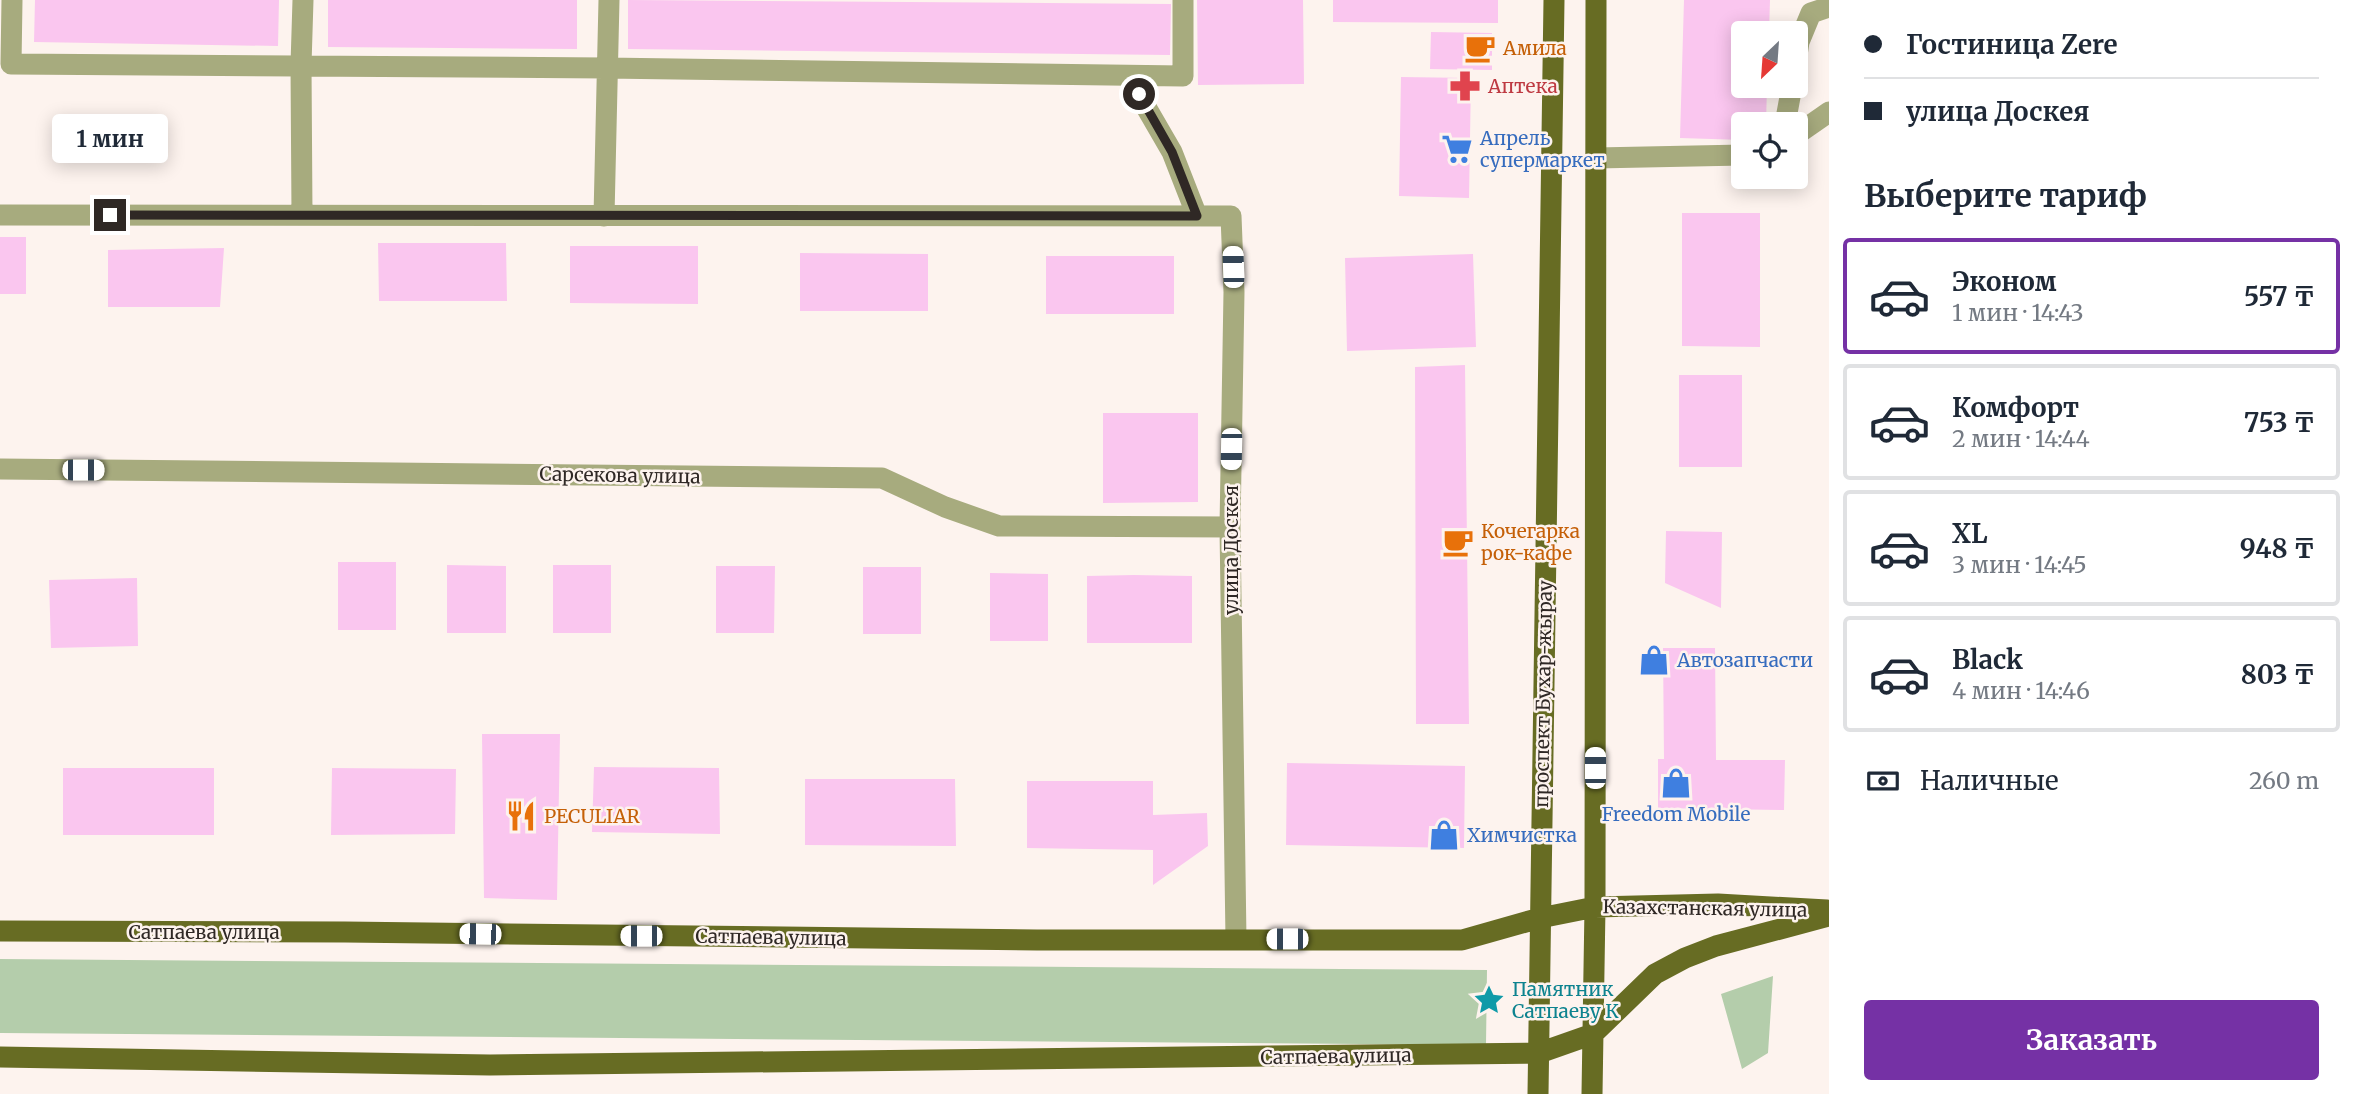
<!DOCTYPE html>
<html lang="ru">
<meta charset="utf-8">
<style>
body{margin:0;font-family:Merriweather,serif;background:#f6f6f7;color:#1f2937;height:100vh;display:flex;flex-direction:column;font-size:26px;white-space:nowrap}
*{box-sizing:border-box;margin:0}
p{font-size:23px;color:#747a83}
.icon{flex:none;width:38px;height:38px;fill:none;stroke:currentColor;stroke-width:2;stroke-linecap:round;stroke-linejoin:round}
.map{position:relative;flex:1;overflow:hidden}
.side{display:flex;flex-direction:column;background:#fff;width:525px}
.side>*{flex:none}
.hud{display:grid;align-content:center;height:154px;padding:0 35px;background:#fff}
.needle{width:46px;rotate:205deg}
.fabs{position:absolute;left:1731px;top:21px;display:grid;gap:14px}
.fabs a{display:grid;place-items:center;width:77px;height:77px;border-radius:7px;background:#fff;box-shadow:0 4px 18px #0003;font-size:35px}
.end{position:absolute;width:32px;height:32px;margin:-16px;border:9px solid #2f2825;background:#fff;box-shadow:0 0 0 4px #fff}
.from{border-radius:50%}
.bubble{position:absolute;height:49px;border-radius:7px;background:#fff;box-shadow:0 4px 18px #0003;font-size:23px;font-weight:700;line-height:49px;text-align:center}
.car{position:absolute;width:21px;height:42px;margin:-21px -10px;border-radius:9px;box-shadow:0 0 5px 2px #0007;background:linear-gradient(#fff 24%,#345 0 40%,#fff 0 76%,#345 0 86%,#fff 0)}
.hud b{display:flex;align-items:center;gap:24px;height:66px;font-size:26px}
.hud b+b{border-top:2px solid #e0e1e3}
.hud i{width:18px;height:18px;background:#1f2937}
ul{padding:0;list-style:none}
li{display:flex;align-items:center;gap:21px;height:116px;margin:0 14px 10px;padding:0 21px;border:4px solid #e0e1e3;border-radius:7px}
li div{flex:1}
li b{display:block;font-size:26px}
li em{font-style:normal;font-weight:700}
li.on{border-color:#7531a5}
li>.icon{width:63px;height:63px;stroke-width:1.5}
h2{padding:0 35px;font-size:32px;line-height:84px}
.pay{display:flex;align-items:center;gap:18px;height:77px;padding:0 35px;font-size:26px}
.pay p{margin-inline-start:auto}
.action{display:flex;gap:14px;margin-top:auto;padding:14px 35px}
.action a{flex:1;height:80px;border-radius:7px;background:#7531a5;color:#fff;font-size:28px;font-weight:700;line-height:80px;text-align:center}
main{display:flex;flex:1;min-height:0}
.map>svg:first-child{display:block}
.green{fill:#b4cdab}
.building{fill:#fac6ef}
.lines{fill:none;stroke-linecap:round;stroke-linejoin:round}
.minor{stroke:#a7ab7e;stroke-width:21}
.major{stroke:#676c23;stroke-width:21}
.route{stroke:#2f2825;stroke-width:9}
.labels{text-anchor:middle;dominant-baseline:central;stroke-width:5;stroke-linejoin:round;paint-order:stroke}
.food-label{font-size:19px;fill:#c56008;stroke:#fdf3ee;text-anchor:start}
.health-label{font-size:19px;fill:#be3a42;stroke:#fdf3ee;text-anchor:start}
.shop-label{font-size:19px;fill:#366cbe;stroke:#fdf3ee;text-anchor:start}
.street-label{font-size:19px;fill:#2f2825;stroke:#fdf3ee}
.culture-label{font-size:19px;fill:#0d838f;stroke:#fdf3ee;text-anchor:start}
</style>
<main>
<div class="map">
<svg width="1829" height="1094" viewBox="0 0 1829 1094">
<rect width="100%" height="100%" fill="#fdf3ee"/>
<path class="green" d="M0,959L1487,970L1486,1045L0,1033Z
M1773,976L1768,1053L1742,1069L1721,994Z"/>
<path class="building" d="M35,0H279L278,46L34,42Z
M328,0H577V49L328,47Z
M628,0L1171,4L1170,55L628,49Z
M1197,0H1303L1304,84L1198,85Z
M1333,0H1498V23L1333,22Z
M1684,0H1770L1769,33H1743V86H1767L1766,124H1743V140L1680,138Z
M1431,32L1492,33V70L1430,69Z
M1401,77L1471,78L1469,198L1399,196Z
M1682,213H1760V347L1682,346Z
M0,237H26V294H0Z
M378,243H506L507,301H379Z
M570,246H698V304L570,303Z
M224,248L220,307H108V250Z
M800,253L928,254V311H800Z
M1473,254L1476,347L1347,351L1345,258Z
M1046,256H1174V314H1046Z
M1465,365L1469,724H1416L1415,367Z
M1679,375H1742V467H1679Z
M1103,413H1198V502L1103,503Z
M1666,531L1722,532L1721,608L1665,583Z
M338,562H396V630H338Z
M447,565L506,566V633H447Z
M553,565H611V633H553Z
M716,566H775L774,633H716Z
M863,567H921V634H863Z
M990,573L1048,574V641H990Z
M1134,575L1192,576V643H1087V576Z
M137,578L138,646L51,648L49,580Z
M1663,648H1715L1716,760H1785L1784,810L1658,808V759H1664Z
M482,734H560L557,900L484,898Z
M1287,763L1465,766L1464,848L1286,845Z
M594,767L719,768L720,834L592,832Z
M63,768H214V835H63Z
M332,768L456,769L455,834L331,835Z
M805,779H955L956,846L805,845Z
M1027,781H1153V815L1207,813L1208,846L1153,885V850L1027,848Z"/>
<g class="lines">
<path class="minor" d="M12,0L11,64L606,68L1183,76V0
M1796,62L1799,42L1811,13L1829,7
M1128,76L1172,152L1197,216
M1785,124L1792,86
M1796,135L1829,112
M1596,158L1743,155
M0,215L1231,216L1234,292L1230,527L1236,939
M302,215L301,65L303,0
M604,216L609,0
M0,469L882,478L945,507L999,526L1230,527"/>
<path class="major" d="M0,931L345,932L1037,940H1462L1540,918L1595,907L1718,904L1827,910
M0,1057L490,1065L1539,1053L1593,1034L1655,974L1685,958L1716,946L1829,916
M1538,1094L1554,0
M1592,1094L1595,907L1596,0"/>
</g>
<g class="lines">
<path class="route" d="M110,215L1197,216L1172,152L1139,94"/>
</g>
<defs>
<g id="cafe-bare" transform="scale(2.415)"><path d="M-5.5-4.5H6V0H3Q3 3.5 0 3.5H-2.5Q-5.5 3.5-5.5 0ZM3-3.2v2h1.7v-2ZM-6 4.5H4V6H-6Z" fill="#e8710a" stroke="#fdf3ee" stroke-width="2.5" paint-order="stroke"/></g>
<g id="pharmacy-bare" transform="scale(2.415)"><path d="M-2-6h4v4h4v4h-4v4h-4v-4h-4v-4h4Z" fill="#e0444e" stroke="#fdf3ee" stroke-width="2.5" paint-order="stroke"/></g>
<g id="supermarket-bare" transform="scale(2.415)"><path d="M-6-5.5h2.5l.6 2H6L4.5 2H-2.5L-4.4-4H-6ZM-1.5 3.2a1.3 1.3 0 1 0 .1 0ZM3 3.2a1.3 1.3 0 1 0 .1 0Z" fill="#3f7fe0" stroke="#fdf3ee" stroke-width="2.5" paint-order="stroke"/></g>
<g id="shop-bare" transform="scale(2.415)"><path d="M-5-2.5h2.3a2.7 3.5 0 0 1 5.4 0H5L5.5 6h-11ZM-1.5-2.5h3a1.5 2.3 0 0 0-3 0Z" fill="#3f7fe0" stroke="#fdf3ee" stroke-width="2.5" paint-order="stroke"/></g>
<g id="restaurant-bare" transform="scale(2.415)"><path d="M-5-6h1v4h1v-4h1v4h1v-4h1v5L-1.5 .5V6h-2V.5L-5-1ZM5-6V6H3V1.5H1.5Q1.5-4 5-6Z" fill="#e8710a" stroke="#fdf3ee" stroke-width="2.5" paint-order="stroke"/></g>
<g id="sight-bare" transform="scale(2.415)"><path d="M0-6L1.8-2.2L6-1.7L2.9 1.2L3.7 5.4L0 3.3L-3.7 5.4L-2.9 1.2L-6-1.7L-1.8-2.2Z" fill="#0f9aa8" stroke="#fdf3ee" stroke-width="2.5" paint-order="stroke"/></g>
</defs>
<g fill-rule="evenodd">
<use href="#cafe-bare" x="1480" y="48"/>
<use href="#pharmacy-bare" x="1465" y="86"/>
<use href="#supermarket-bare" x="1457" y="149"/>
<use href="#cafe-bare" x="1458" y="542"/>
<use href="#shop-bare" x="1654" y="660"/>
<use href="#shop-bare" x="1676" y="783"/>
<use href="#restaurant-bare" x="521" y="816"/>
<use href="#shop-bare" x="1444" y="835"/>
<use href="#sight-bare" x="1489" y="1000"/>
</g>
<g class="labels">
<g class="food-label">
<text x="1503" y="48">Амила</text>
<text x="1481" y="531">Кочегарка<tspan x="1481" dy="22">рок-кафе</tspan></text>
<text x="544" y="816">PECULIAR</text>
</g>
<g class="health-label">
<text x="1488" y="86">Аптека</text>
</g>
<g class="shop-label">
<text x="1480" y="138">Апрель<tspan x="1480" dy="22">супермаркет</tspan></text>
<text x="1677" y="660">Автозапчасти</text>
<text x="1676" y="814" text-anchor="middle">Freedom Mobile</text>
<text x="1467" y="835">Химчистка</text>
</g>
<g class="street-label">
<text transform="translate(620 475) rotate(1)">Сарсекова улица</text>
<text transform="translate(1231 550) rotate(-90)">улица Доскея</text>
<text transform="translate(1543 694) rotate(-89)">проспект Бухар-жырау</text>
<text transform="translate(1705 908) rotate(1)">Казахстанская улица</text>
<text x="204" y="932">Сатпаева улица</text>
<text transform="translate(771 937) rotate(1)">Сатпаева улица</text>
<text transform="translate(1336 1056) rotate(-1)">Сатпаева улица</text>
</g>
<g class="culture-label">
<text x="1512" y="989">Памятник<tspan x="1512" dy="22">Сатпаеву К</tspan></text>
</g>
</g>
</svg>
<div class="fabs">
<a><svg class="needle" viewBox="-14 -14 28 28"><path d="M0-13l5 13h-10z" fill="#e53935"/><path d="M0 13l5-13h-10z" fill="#747a83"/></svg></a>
<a><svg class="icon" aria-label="locate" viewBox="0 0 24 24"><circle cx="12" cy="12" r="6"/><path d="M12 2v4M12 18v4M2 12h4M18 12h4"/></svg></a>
</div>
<i class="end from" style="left:1139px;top:94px"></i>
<i class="end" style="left:110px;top:215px"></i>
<div class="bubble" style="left:52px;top:114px;width:116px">1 мин</div>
<i class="car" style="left:1233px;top:267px;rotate:358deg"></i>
<i class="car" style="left:1231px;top:449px;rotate:181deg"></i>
<i class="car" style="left:83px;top:470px;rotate:90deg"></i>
<i class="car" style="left:1595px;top:768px;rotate:0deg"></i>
<i class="car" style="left:480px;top:934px;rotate:271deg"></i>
<i class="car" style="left:641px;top:936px;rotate:270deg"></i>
<i class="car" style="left:1287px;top:939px;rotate:270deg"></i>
</div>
<section class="side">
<div class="hud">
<b><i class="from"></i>Гостиница Zere</b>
<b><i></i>улица Доскея</b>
</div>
<h2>Выберите тариф</h2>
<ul>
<li class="on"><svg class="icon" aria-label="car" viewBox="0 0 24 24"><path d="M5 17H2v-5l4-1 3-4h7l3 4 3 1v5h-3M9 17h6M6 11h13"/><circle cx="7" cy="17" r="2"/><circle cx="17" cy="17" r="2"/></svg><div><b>Эконом</b><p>1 мин · 14:43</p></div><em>557 ₸</em></li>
<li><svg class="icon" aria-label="car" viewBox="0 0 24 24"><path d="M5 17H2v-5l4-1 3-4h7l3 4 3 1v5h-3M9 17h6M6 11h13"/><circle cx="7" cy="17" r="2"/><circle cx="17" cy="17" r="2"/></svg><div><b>Комфорт</b><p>2 мин · 14:44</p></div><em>753 ₸</em></li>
<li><svg class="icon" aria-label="car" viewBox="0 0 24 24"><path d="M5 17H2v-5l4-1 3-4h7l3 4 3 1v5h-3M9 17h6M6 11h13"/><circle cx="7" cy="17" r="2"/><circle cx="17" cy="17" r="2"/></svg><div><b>XL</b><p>3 мин · 14:45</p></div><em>948 ₸</em></li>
<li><svg class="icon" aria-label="car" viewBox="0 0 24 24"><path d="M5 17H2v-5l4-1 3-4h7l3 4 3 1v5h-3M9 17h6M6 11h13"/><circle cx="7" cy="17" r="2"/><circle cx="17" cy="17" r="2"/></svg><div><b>Black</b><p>4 мин · 14:46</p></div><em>803 ₸</em></li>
</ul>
<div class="pay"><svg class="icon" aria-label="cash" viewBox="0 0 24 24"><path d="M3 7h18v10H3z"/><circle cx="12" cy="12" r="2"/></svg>Наличные<p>260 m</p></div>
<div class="action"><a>Заказать</a></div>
</section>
</main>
